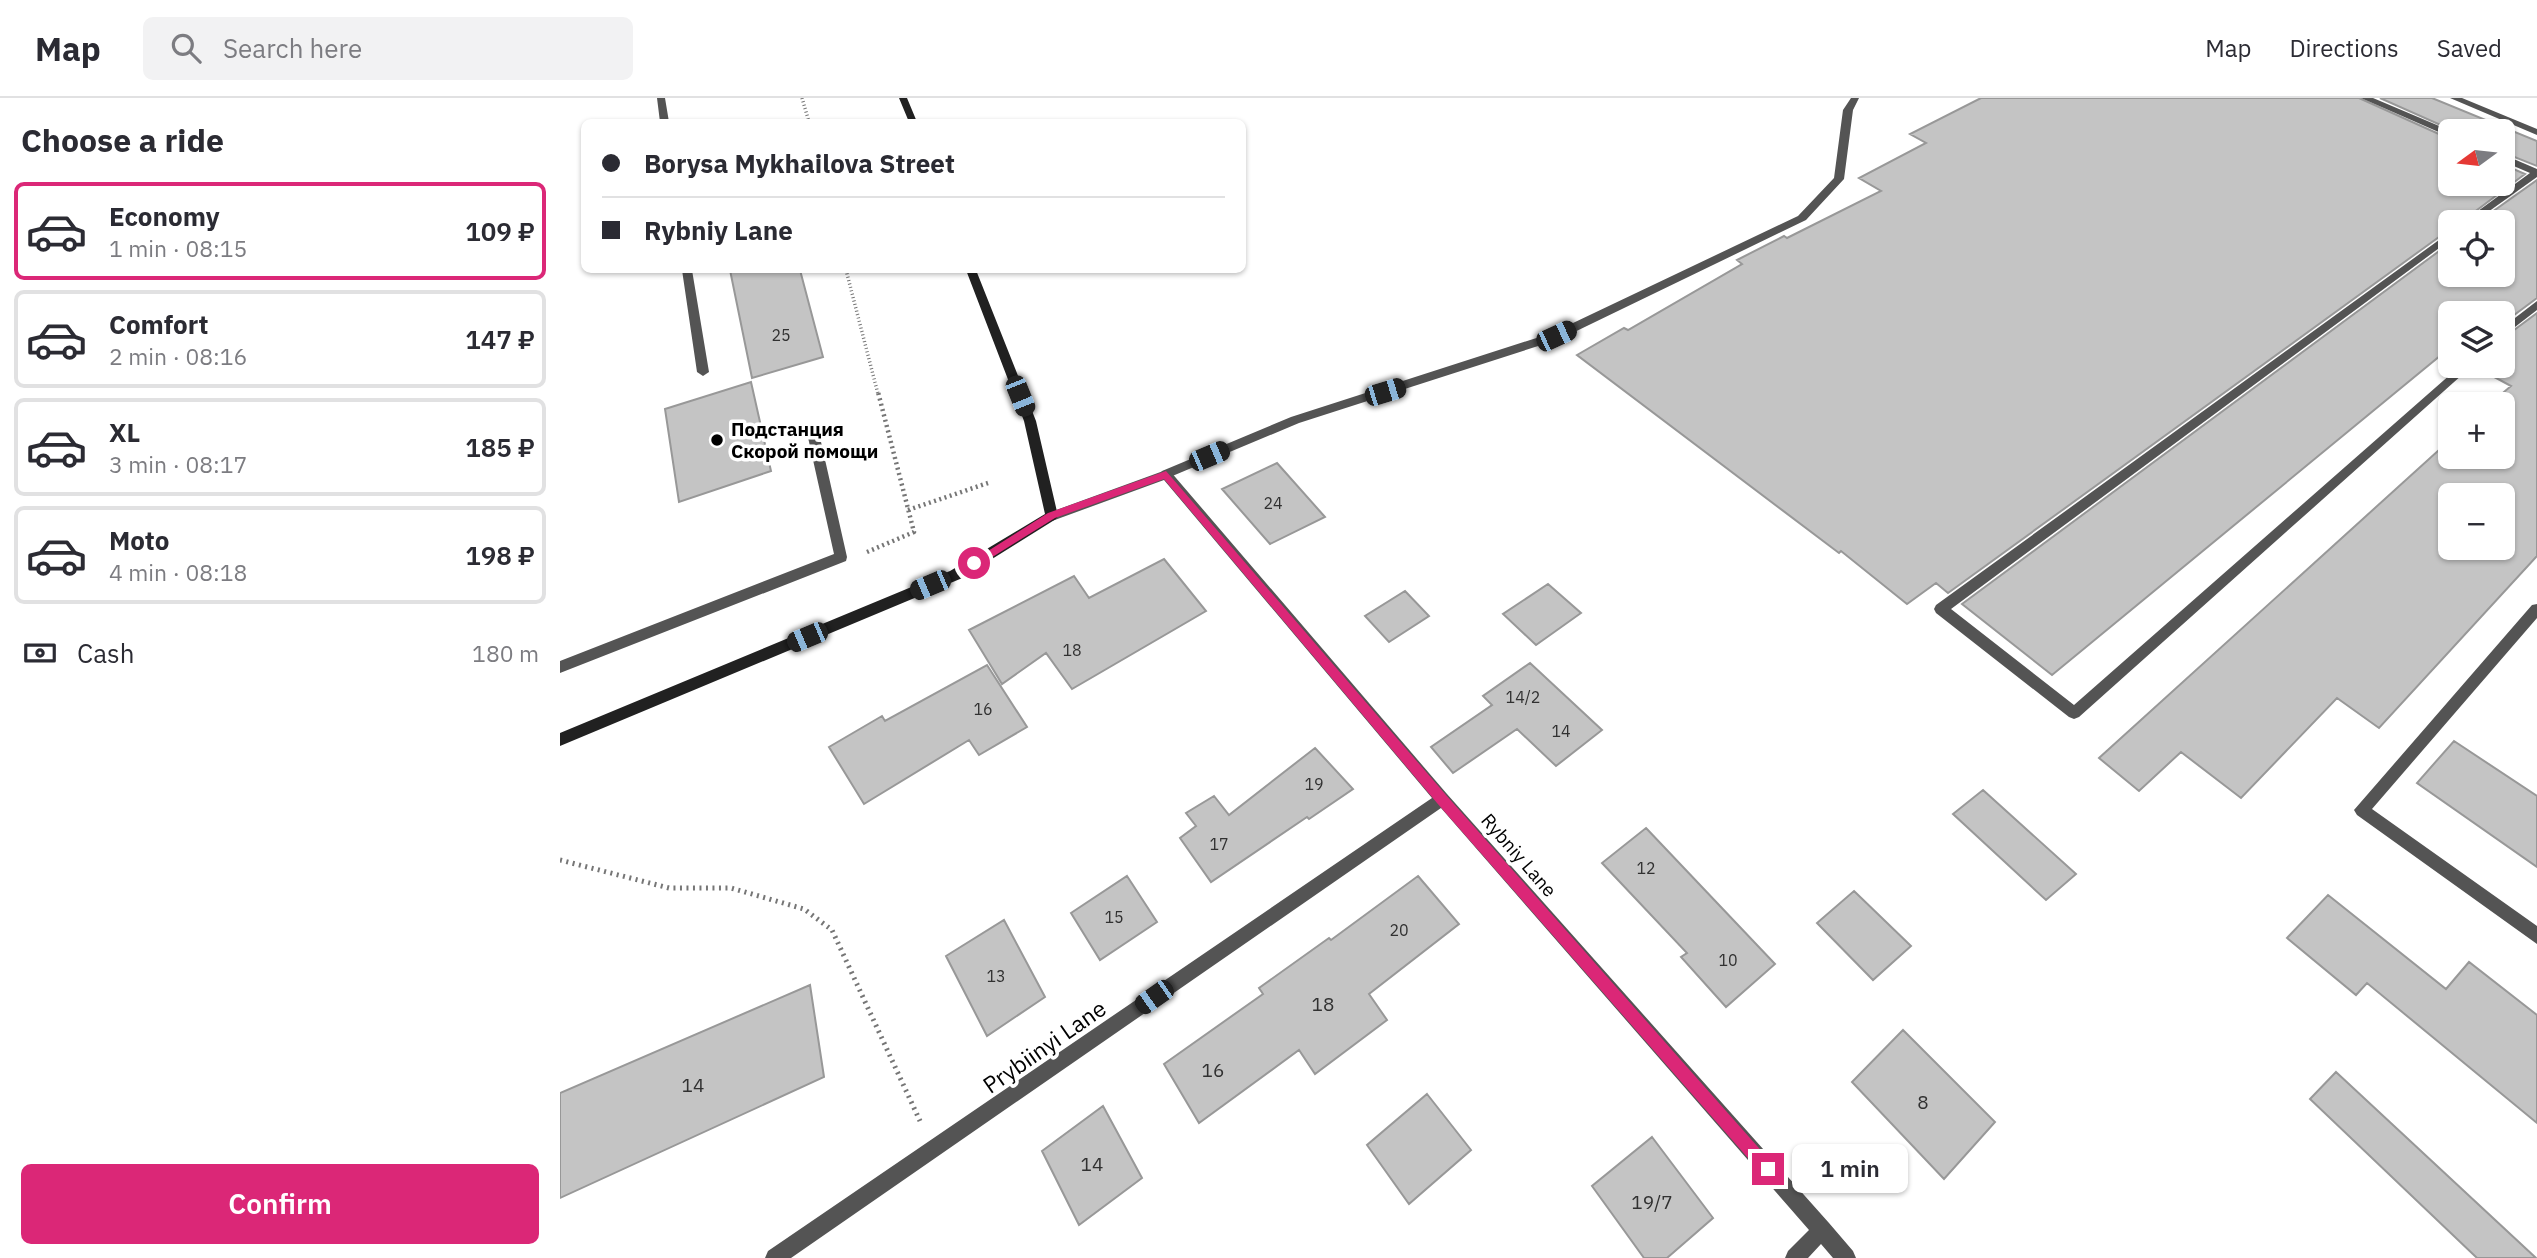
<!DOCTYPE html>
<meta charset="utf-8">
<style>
body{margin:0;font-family:"IBM Plex Sans",sans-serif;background:#f2f2f3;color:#2b2b33;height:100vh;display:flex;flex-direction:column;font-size:26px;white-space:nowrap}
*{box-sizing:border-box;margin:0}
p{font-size:23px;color:#7c7c81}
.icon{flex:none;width:38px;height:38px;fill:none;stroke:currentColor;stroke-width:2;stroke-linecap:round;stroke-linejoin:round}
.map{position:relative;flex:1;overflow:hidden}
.details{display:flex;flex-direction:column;background:#fff;width:560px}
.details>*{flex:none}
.hud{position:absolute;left:21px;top:21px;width:665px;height:154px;border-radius:10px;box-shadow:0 2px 5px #0004;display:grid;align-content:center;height:154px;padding:0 21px;background:#fff}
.needle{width:46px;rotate:255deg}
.tools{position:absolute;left:1878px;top:21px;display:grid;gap:14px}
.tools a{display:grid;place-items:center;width:77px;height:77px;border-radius:10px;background:#fff;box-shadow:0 2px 5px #0004;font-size:35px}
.end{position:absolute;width:32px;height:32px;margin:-16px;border:9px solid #db2777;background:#fff;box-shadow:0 0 0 4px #fff}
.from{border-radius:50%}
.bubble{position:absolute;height:49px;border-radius:10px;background:#fff;box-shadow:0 2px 5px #0004;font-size:23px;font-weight:600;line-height:49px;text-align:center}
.car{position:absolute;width:21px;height:42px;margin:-21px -10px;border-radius:9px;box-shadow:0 0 5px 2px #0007;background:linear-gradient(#222 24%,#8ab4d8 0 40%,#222 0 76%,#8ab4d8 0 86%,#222 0)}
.hud b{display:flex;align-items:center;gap:24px;height:66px;font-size:26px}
.hud b+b{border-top:2px solid #e1e1e2}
.hud i{width:18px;height:18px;background:#2b2b33}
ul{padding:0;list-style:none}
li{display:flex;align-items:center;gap:21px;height:98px;margin:0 14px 10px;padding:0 7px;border:4px solid #e1e1e2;border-radius:10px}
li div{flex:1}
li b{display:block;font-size:26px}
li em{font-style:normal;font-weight:600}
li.on{border-color:#db2777}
li>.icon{width:63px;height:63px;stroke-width:1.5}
h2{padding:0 21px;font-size:32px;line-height:84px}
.pay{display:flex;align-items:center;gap:18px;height:77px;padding:0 21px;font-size:26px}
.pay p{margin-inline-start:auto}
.button{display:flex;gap:14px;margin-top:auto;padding:14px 21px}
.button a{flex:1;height:80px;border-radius:10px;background:#db2777;color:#fff;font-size:28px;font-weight:600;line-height:80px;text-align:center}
header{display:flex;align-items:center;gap:42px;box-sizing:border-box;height:98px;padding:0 35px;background:#fff;border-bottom:2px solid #e1e1e2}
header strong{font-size:33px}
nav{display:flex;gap:38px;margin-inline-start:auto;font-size:24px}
.search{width:490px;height:63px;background:#f2f2f3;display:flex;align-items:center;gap:18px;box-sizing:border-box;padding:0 24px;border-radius:10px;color:#7c7c81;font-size:26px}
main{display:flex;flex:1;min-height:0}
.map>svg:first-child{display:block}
.building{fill:#c4c4c4;stroke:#989898;stroke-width:2;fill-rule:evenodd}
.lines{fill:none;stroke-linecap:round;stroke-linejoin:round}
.path-far2{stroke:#767676;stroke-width:3.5;stroke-dasharray:1 2.5;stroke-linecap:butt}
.path-far1{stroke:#767676;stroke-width:4.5;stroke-dasharray:2 3.5;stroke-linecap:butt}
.path{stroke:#767676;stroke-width:5;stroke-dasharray:2 4.5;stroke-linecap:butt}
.lane{fill:#545454;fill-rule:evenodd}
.street{fill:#545454;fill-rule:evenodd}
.secondary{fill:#212121;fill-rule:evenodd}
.route{fill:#db2777}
.poi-dot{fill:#000;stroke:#fff;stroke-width:2.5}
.labels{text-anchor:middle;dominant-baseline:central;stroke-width:7;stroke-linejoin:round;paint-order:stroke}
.number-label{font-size:16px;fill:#313131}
.poi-label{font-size:19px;font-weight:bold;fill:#000;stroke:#fff;text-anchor:start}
.street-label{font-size:19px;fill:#000;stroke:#fff}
.near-number-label{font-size:19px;fill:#313131}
.near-street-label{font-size:23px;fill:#000;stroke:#fff}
</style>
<header>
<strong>Map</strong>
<div class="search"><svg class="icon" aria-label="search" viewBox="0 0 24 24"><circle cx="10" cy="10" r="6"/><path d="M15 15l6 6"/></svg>Search here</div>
<nav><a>Map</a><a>Directions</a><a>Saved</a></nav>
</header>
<main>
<section class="details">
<h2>Choose a ride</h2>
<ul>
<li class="on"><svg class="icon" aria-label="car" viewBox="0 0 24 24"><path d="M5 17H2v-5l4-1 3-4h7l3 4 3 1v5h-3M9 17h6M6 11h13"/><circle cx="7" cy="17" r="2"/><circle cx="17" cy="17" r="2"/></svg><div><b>Economy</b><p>1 min · 08:15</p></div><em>109 ₽</em></li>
<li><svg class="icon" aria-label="car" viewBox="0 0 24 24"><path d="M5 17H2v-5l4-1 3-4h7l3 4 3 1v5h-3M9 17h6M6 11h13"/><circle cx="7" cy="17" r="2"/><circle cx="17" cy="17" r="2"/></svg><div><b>Comfort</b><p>2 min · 08:16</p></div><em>147 ₽</em></li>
<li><svg class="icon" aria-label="car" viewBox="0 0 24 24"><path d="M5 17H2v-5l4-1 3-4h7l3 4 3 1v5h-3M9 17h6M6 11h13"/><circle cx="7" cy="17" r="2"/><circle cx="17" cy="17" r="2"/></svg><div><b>XL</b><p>3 min · 08:17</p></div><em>185 ₽</em></li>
<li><svg class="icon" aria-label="car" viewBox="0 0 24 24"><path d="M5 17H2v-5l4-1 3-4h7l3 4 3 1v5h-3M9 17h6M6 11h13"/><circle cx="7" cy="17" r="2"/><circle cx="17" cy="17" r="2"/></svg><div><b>Moto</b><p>4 min · 08:18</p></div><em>198 ₽</em></li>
</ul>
<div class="pay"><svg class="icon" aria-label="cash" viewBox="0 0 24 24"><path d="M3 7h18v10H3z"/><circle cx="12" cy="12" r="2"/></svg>Cash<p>180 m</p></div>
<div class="button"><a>Confirm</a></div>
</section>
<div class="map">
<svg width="1977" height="1160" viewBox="0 0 1977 1160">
<rect width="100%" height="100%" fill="#fff"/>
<path class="building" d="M1421,0H1799L1890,41V86H1942V66L1965,76L1901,124H1890V131L1388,495L1376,485L1347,506L1281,453L1279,455L1017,257L1064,230L1068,232L1182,166L1177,162L1224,138L1227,140L1321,93L1299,80L1366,45L1350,36Z
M1820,0H1872L1977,43V68L1942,54V33H1894Z
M1977,82V200L1942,226V215H1890V255L1886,253L1492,577L1402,506L1890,145V177H1942V124H1918Z
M170,172H240L263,259L192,280Z
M1977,215V458L1819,630L1777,600L1681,700L1621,654L1579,693L1539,660L1890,342V359H1942V306H1930L1951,288L1914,268H1942V241ZM1890,397H1942V450H1890Z
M191,284L211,373L119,404L105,311Z
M717,365L765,419L710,446L662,391Z
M604,461L646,513L512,591L486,555L442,586L409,532L514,478L529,500Z
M988,486L1021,515L976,547L943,516Z
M845,493L869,518L829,544L805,518Z
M970,565L1042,632L996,668L957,631L893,675L871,649L932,607L923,598Z
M427,567L467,629L419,657L409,642L304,706L269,649L322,618L325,623Z
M1894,643L1977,698V769L1857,685Z
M755,650L793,691L749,721L747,719L651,784L620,740L636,728L626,715L654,698L669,717Z
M1423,692L1516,776L1486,802L1393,716Z
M1086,730L1215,866L1166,909L1121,859L1127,855L1042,765Z
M567,778L597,824L540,862L511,815Z
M858,778L899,826L809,896L827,922L755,976L739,952L639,1025L604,966L703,896L699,890L769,840L771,842Z
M1294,793L1351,848L1313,882L1257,825Z
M1768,797L1886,891L1909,864L1977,917V1025L1807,885L1796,897L1727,840Z
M444,822L485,899L427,938L386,858Z
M250,887L264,979L0,1100V995Z
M1343,932L1435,1024L1384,1081L1292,984Z
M1776,974L1976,1160H1917L1750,1001Z
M867,996L911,1052L849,1106L807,1047Z
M543,1008L582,1080L519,1127L482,1053Z
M1092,1039L1153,1120L1107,1160H1084L1032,1088Z"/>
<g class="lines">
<path class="path-far2" d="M242,0L249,24
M286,172L318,296"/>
<path class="path-far1" d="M348,412L428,385
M307,454L354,434L318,294"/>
<path class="path" d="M0,762L109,790H171L244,811L272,832L360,1023"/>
<path class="lane" d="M97,0H105L109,24H100Z
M1291,0H1299L1293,12L1284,81L1246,122L1000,241L739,325L610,379L606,380L600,376L602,373L731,319L992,235L1238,118L1274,80L1283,12Z
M1801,0H1813L1891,33L1890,39Z
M1890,0H1902L1977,31V37Z
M1942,56L1977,71V79L1914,124H1903L1970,75L1942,63Z
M1890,134V142L1391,511L1514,607L1900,268H1912L1519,619L1514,621L1509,619L1376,515L1374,511L1376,507Z
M122,172H132L149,274L143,278L137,274Z
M1977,203V212L1942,239V230Z
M253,331L259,335L287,459L286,463L0,575V563L274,456L247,335Z
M1977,506V520L1812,711L1977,828V846L1797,717L1794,712L1972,507Z"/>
<path class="street" d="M606,372L610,373L887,696L1269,1125L1293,1153L1296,1160H1273L1261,1146L1248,1160H1225L1228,1153L1249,1132L881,710L231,1160H205L208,1153L872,700L604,382L492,423L486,418L488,415Z"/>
<path class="secondary" d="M339,0H347L357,24H349Z
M406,172H416L476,323L498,418L496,421L400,481L0,648V635L390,473L485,416L464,323Z"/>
</g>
<path class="route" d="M606,373L886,697L1213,1066L1215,1071L1213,1076L1208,1078L1202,1076L877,705L604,381L495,420L418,468H410L409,465L488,415Z"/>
<circle class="poi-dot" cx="157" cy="342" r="7"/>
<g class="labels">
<g class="number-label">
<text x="221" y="237">25</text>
<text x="713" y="405">24</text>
<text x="512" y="552">18</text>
<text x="963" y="599">14/2</text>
<text x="423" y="611">16</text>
<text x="1001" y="633">14</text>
<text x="754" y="686">19</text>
<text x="659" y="746">17</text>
<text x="1086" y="770">12</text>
<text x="554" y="819">15</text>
<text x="839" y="832">20</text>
<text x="1168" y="862">10</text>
<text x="436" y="878">13</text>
</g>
<g class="poi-label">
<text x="171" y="331">Подстанция<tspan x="171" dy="22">Скорой помощи</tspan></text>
</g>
<g class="street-label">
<text transform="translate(959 757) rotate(49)">Rybniy Lane</text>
</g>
<g class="near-number-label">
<text x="763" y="906">18</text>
<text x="653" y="972">16</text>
<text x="133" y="987">14</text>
<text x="1363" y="1004">8</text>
<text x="532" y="1066">14</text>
<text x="1092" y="1104">19/7</text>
</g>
<g class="near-street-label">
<text transform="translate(484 948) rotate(-35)">Prybiinyi Lane</text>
</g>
</g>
</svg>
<div class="tools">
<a><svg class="needle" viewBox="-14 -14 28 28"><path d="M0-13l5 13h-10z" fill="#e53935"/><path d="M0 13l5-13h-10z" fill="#7c7c81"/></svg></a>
<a><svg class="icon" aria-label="locate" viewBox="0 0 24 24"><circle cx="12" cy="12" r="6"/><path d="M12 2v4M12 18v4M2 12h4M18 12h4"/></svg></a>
<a><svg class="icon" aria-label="layers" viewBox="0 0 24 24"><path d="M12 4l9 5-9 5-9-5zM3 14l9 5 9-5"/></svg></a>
<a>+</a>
<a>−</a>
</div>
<i class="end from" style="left:414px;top:465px"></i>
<i class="end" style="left:1208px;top:1071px"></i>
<div class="bubble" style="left:1232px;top:1046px;width:116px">1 min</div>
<i class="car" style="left:996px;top:238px;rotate:65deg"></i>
<i class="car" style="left:825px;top:294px;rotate:73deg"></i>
<i class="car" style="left:460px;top:298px;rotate:158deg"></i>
<i class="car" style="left:649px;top:358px;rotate:67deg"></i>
<i class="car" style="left:370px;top:487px;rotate:247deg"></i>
<i class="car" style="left:247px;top:539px;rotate:247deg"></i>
<i class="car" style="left:594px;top:899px;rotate:235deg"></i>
<div class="hud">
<b><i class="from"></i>Borysa Mykhailova Street</b>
<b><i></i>Rybniy Lane</b>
</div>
</div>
</main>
